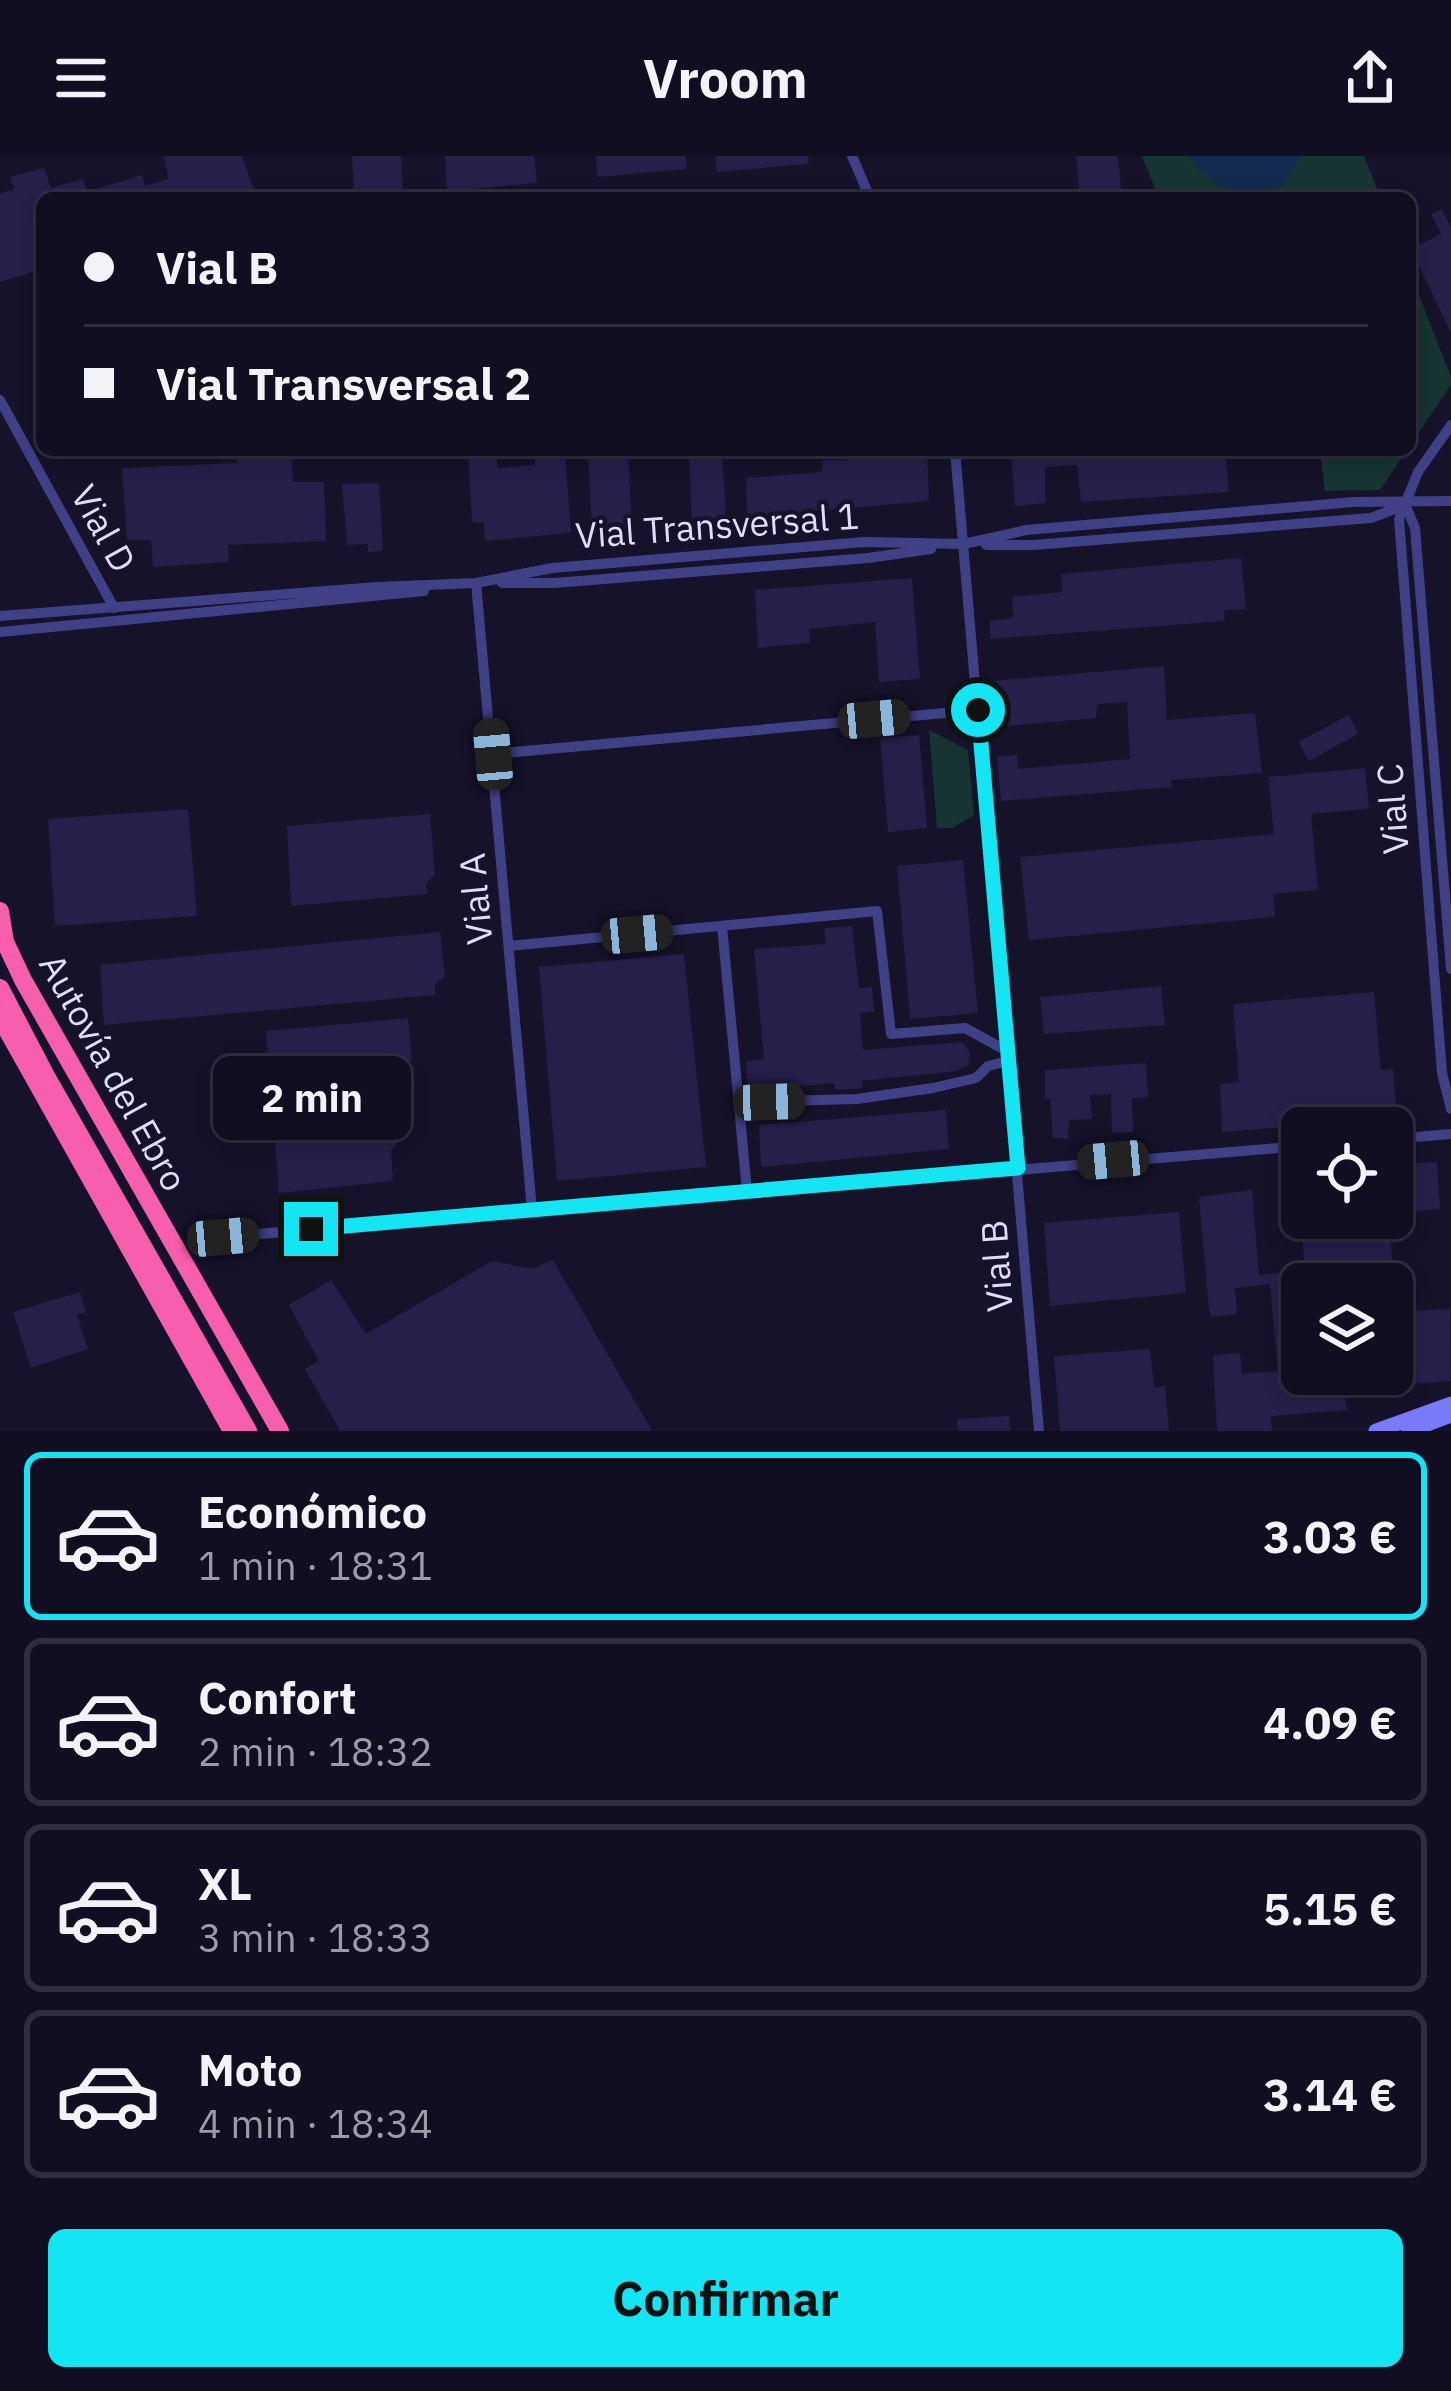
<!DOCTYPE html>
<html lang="es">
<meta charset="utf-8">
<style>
body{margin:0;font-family:"IBM Plex Sans",sans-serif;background:#191729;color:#f1f3f6;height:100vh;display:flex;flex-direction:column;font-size:45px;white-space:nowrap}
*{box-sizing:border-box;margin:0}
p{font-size:39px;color:#9c9ca5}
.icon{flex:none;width:66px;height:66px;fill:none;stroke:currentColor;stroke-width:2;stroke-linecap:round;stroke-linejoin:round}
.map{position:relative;height:1275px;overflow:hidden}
.sheet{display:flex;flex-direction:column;background:#100e20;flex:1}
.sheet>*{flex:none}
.hud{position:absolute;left:36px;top:36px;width:1380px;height:264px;border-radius:18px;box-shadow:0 6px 18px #0003,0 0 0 3px #302e3e;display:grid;align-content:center;height:264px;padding:0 48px;background:#100e20}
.fabs{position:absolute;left:1281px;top:951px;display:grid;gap:24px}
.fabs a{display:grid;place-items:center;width:132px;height:132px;border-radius:18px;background:#100e20;box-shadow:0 6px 18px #0003,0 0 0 3px #302e3e;font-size:60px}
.end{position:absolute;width:54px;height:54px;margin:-27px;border:15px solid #13e5f3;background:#111;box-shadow:0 0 0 6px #111}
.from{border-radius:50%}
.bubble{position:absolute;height:84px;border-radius:18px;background:#100e20;box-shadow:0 6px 18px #0003,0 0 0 3px #302e3e;font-size:39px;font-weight:700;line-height:84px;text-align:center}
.car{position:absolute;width:36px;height:72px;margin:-36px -18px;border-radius:15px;box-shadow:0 0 9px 3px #0007;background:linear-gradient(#222 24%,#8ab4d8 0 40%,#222 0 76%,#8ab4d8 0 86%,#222 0)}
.hud b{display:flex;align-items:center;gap:42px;height:114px;font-size:45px}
.hud b+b{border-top:3px solid #302e3e}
.hud i{width:30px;height:30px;background:#f1f3f6}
ul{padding:21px 0 0;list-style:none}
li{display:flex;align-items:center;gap:36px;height:168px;margin:0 24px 18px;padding:0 24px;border:6px solid #302e3e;border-radius:18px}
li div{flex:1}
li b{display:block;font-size:45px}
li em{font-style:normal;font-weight:700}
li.selected{border-color:#13e5f3}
li>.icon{width:108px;height:108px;stroke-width:1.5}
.cta{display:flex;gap:24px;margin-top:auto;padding:24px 48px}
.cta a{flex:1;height:138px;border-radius:18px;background:#13e5f3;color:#111;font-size:48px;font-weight:700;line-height:138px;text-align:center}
header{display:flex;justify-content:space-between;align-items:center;height:156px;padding:0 48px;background:#100e20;font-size:54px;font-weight:700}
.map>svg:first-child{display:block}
.green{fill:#163431}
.water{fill:#122b4e}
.building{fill:#261f4a}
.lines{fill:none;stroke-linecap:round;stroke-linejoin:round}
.street{stroke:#404086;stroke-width:10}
.secondary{stroke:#797af8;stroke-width:15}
.highway{stroke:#f75ead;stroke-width:18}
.route{stroke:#13e5f3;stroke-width:15}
.labels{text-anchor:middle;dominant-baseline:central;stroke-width:9;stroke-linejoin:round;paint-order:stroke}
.street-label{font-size:36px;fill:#dfddfd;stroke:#15122a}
</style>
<header><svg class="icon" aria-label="menu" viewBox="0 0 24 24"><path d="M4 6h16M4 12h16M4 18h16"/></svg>Vroom<svg class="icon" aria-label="share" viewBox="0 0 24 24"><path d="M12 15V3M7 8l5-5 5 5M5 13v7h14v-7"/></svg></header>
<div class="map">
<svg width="1451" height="1275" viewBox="0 0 1451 1275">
<rect width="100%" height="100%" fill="#15122a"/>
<path class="green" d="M1142,0H1364L1381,42H1159Z
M1410,116L1451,221V229L1410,289Z
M1320,294H1407L1380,334L1325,335Z
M929,574L968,594L974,659L952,672H937Z"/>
<path class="water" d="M1187,0H1300C1273,66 1224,42 1187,0Z"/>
<path class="building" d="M163,0H242L257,42H42V113L0,126V38L14,33L10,21L44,12L51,32L83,23L87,36L142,19L145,30L169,23Z
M352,0H401L403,34L354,37Z
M445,0H534L537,27L447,35Z
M596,0H686L687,13L597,21Z
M715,0H808L809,8L717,16Z
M1076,0H1118L1122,42H1080Z
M1442,53L1451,72V177L1411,93L1441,78L1431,58Z
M236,294H291L293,326H324L326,385L228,389L229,406L153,411L151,384H127L122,312L238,307Z
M468,294H497V312L535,309V300L565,297L571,377L485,385L484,367L472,366Z
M588,294H628L632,371L592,375Z
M689,294H722L726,362L692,366Z
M849,294H927L929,345L747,361L746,322L822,316L823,304H847Z
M1011,294H1225L1229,336L1081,346L1077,309L1045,311V347L1015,350Z
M379,327L383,395L368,396V388L347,389L342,328Z
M1241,402L1246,453L1224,454L1225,465L990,483V465L1013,462L1012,441L1062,436L1061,418Z
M912,422L920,523L879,526L875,466L809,473L810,487L758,492L755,434Z
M1164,510L1167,564L1255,557L1262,617L1171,624L1172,631L1001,645L997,601L1017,599L1018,613L1130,603L1127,546L1097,548L1096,562L997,571L993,525Z
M1349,559L1358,578L1309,605L1298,586Z
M919,579L927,672L888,676L880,582Z
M1365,612L1369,653L1311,658L1318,734L1273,738L1275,761L1029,784L1020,701L1274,678L1268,621Z
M188,653L197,760L55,770L48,663Z
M430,658L435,718L426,728L428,738L291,750L287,670Z
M963,704L978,857L910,863L897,710Z
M852,770L859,832L872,831L874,856L860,857L863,894L962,886L970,896L968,909L956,915L862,925V932L856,933L835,934L834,927L748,935L746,905L764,903L754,793L826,788L824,772Z
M440,776L445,820L435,829V839L104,869L100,809Z
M684,798L706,1011L557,1025L539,811Z
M1161,830L1165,869L1044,878L1040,841Z
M1374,836L1381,914L1393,913L1397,962L1222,976L1220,928L1239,926L1233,848Z
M408,862L412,903L403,911L406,944L397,953L400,984L391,994L393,1025L279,1037L266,875Z
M1146,907L1148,941L1132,942L1133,976H1112L1111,938L1090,939L1092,963L1069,964L1068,983L1053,982L1050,942L1045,943V914Z
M946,954L949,993L761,1011L759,969Z
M1437,1006L1440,1053L1392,1057V1008Z
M1252,1034L1259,1119L1305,1114L1301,1066L1389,1062L1394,1128H1302V1218H1392V1156L1450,1153L1451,1225L1344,1233L1347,1254L1271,1260L1272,1275H1217L1213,1199L1240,1197L1242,1218L1278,1215L1270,1128L1235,1132L1237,1158L1211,1161L1209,1154L1199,1041Z
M1179,1056L1186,1137L1050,1150L1044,1067Z
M553,1104L652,1275H340L305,1213L319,1205L289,1149L331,1124L366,1178L492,1105L532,1113Z
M80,1136L86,1156L77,1159L88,1193L31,1212L13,1156Z
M1150,1193L1154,1231L1165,1230L1169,1275H1060L1054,1200Z
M1009,1260L1010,1275H958L957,1263Z"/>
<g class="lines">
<path class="street" d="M852,0L870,42
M0,244L114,452
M1451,269L1418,316L1399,363L1442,917L1451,953
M955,294L1039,1275
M1405,348L1415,372L1451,813
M986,389H1033L1371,362L1402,350
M476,427L532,1054
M502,427H554L868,402L931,393
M0,460L377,431L476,427L552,412L864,386L964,388L1026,374L1354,346L1451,345
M0,476L424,435
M493,598L978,554
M722,770L747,1035
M509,790L877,755L891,878L965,872L1007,895
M738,946L857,943L933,932L976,922L988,910L1008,905
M1392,983L1451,978
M223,1081L1302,990"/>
<path class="secondary" d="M1376,1275L1451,1248
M1409,1275L1451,1259"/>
<path class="highway" d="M0,755L5,786
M0,775L23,824L280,1275
M0,832L46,920L248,1275
M0,861L232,1275"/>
</g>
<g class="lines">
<path class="route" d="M311,1073L1018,1012L978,554"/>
</g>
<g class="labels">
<g class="street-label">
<text transform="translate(717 369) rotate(-4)">Vial Transversal 1</text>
<text transform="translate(104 372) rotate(61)">Vial D</text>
<text transform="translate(1392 653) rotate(-94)">Vial C</text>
<text transform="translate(475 743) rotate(-95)">Vial A</text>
<text transform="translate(114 916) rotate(61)">Autovía del Ebro</text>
<text transform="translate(996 1110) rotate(-94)">Vial B</text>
</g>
</g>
</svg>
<div class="fabs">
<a><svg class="icon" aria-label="locate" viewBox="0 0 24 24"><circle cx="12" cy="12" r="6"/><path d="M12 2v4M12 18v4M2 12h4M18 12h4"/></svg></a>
<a><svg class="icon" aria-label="layers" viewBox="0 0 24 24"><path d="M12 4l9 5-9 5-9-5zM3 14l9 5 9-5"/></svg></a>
</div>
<i class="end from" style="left:978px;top:554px"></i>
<i class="end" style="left:311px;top:1073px"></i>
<div class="bubble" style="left:213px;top:900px;width:198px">2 min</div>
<i class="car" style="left:874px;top:563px;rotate:85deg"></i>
<i class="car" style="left:493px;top:598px;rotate:355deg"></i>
<i class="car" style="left:637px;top:778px;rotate:85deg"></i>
<i class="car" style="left:769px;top:946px;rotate:88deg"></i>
<i class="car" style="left:1113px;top:1004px;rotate:265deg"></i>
<i class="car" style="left:223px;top:1081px;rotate:85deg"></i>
<div class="hud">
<b><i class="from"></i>Vial B</b>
<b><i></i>Vial Transversal 2</b>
</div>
</div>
<section class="sheet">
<ul>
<li class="selected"><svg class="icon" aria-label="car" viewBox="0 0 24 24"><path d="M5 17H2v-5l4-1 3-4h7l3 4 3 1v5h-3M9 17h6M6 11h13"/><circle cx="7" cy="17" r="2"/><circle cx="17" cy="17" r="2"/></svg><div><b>Económico</b><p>1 min · 18:31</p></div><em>3.03 €</em></li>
<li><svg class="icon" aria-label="car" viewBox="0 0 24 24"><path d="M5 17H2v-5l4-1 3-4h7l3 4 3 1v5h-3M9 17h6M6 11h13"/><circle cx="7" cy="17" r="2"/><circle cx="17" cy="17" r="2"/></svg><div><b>Confort</b><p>2 min · 18:32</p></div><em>4.09 €</em></li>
<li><svg class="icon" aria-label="car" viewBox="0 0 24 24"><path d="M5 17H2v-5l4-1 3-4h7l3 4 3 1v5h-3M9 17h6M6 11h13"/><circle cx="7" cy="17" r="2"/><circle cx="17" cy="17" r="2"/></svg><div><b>XL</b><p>3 min · 18:33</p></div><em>5.15 €</em></li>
<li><svg class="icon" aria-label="car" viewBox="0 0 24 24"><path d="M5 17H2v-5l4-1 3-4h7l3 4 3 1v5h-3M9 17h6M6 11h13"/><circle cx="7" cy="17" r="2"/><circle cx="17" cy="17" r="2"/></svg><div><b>Moto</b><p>4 min · 18:34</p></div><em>3.14 €</em></li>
</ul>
<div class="cta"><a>Confirmar</a></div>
</section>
